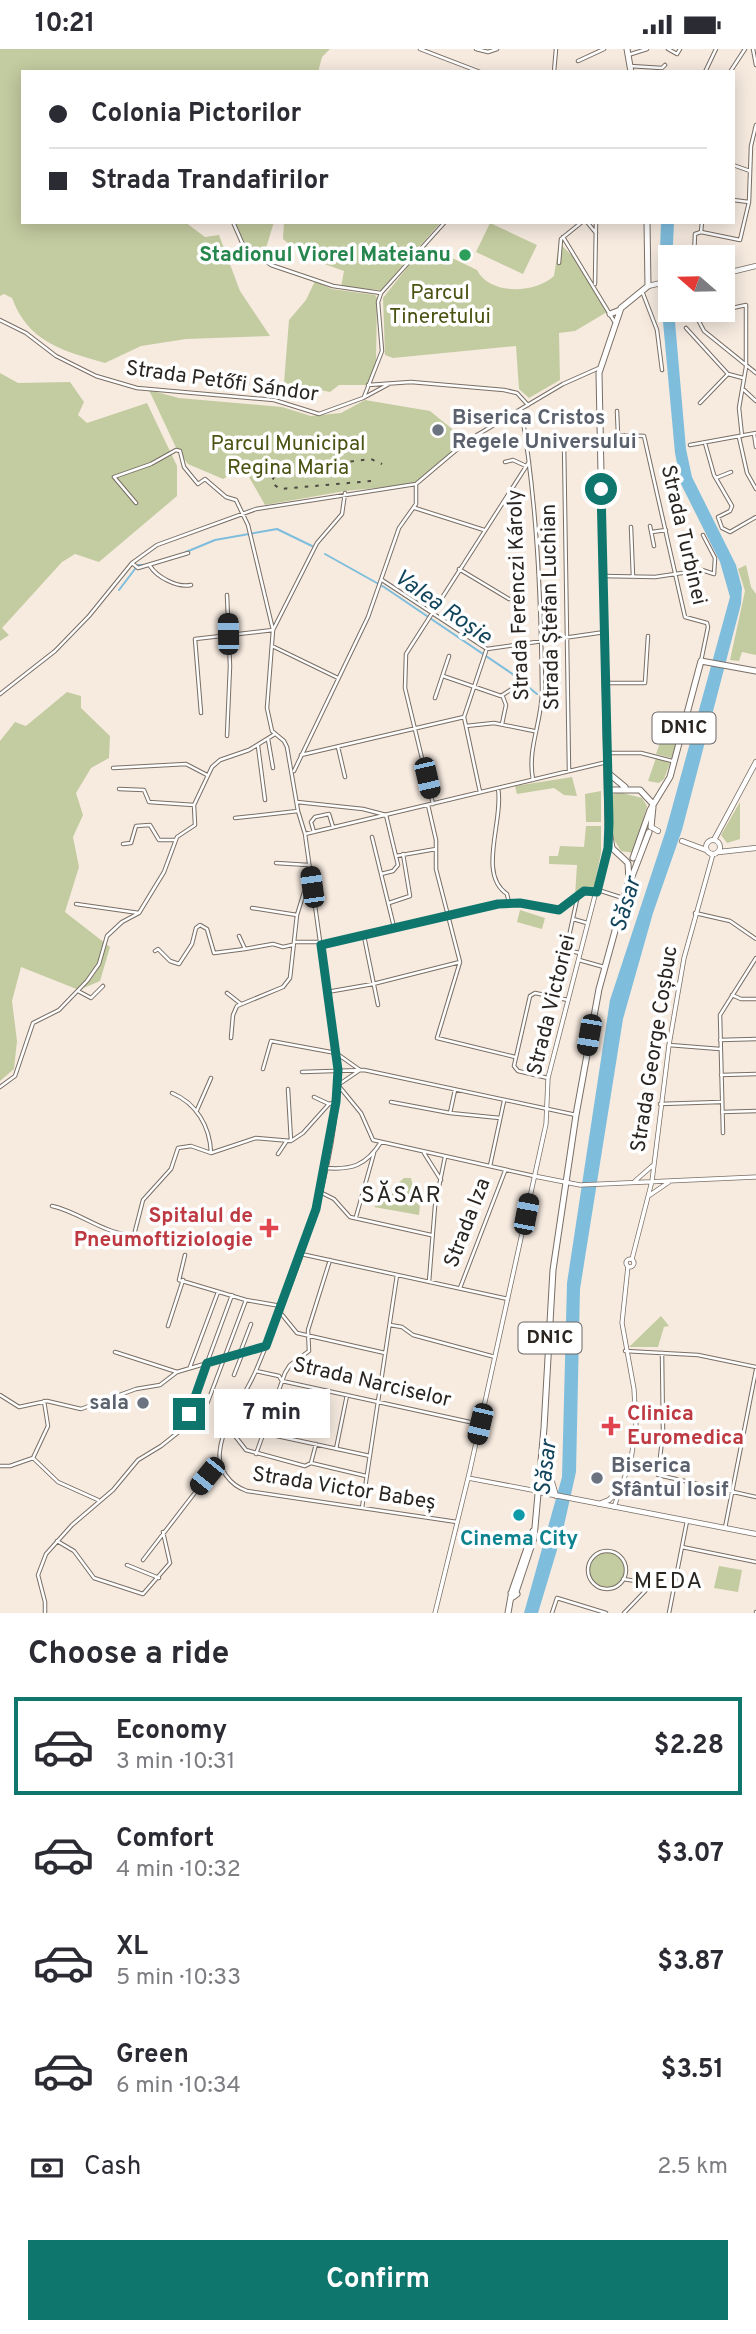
<!DOCTYPE html>
<meta charset="utf-8">
<style>
body{margin:0;font-family:Overpass,sans-serif;background:#f7f7f7;color:#2b2b33;height:100vh;display:flex;flex-direction:column;font-size:26px;white-space:nowrap}
*{box-sizing:border-box;margin:0}
p{font-size:23px;color:#7c7c81}
.icon{flex:none;width:38px;height:38px;fill:none;stroke:currentColor;stroke-width:2;stroke-linecap:round;stroke-linejoin:round}
.map{position:relative;height:1564px;overflow:hidden}
.drawer{display:flex;flex-direction:column;background:#fff;flex:1}
.drawer>*{flex:none}
.hud{position:absolute;left:21px;top:21px;width:714px;height:154px;border-radius:0px;box-shadow:0 4px 18px #0003;display:grid;align-content:center;height:154px;padding:0 28px;background:#fff}
.needle{width:46px;rotate:290deg}
.tools{position:absolute;left:658px;top:196px;display:grid;gap:14px}
.tools a{display:grid;place-items:center;width:77px;height:77px;border-radius:0px;background:#fff;box-shadow:0 4px 18px #0003;font-size:35px}
.end{position:absolute;width:32px;height:32px;margin:-16px;border:9px solid #0f766e;background:#fff;box-shadow:0 0 0 4px #fff}
.from{border-radius:50%}
.bubble{position:absolute;height:49px;border-radius:0px;background:#fff;box-shadow:0 4px 18px #0003;font-size:23px;font-weight:700;line-height:49px;text-align:center}
.car{position:absolute;width:21px;height:42px;margin:-21px -10px;border-radius:9px;box-shadow:0 0 5px 2px #0007;background:linear-gradient(#222 24%,#8ab4d8 0 40%,#222 0 76%,#8ab4d8 0 86%,#222 0)}
.hud b{display:flex;align-items:center;gap:24px;height:66px;font-size:26px}
.hud b+b{border-top:2px solid #e1e1e2}
.hud i{width:18px;height:18px;background:#2b2b33}
ul{padding:0;list-style:none}
li{display:flex;align-items:center;gap:21px;height:98px;margin:0 14px 10px;padding:0 14px;border:4px solid transparent;border-radius:0px}
li div{flex:1}
li b{display:block;font-size:26px}
li em{font-style:normal;font-weight:700}
li.selected{border-color:#0f766e}
li>.icon{width:63px;height:63px;stroke-width:1.5}
h2{padding:0 28px;font-size:32px;line-height:84px}
.pay{display:flex;align-items:center;gap:18px;height:77px;padding:0 28px;font-size:26px}
.pay p{margin-inline-start:auto}
.button{display:flex;gap:14px;margin-top:auto;padding:14px 28px}
.button a{flex:1;height:80px;border-radius:0px;background:#0f766e;color:#fff;font-size:28px;font-weight:700;line-height:80px;text-align:center}
.status{display:flex;justify-content:space-between;align-items:center;height:49px;padding:0 35px;background:#fff;direction:ltr}
.status svg{height:19px;fill:currentColor}
.map>svg:first-child{display:block}
.green{fill:#c3cba0}
.water{fill:#7fbddc}
.lines{fill:none;stroke-linecap:round;stroke-linejoin:round}
.stream{stroke:#7fbddc;stroke-width:2}
.minor-casing{stroke:#796e65;stroke-width:4.5}
.tertiary-casing{stroke:#796e65;stroke-width:5}
.secondary-casing{stroke:#796e65;stroke-width:6}
.primary-casing{stroke:#796e65;stroke-width:7}
.minor{stroke:#fff;stroke-width:2.5}
.tertiary{stroke:#fff;stroke-width:3.5}
.secondary{stroke:#fff;stroke-width:4.5}
.primary{stroke:#fff;stroke-width:5}
.rail{stroke:#4d4742;stroke-width:2;stroke-dasharray:3.5 7;stroke-linecap:butt}
.route{stroke:#0f766e;stroke-width:9}
.leisure-dot{fill:#2e9e5b;stroke:#fff;stroke-width:2.5}
.worship-dot{fill:#6b7280;stroke:#fff;stroke-width:2.5}
.health-dot{fill:#e0444e;stroke:#fff;stroke-width:2.5}
.culture-dot{fill:#0f9aa8;stroke:#fff;stroke-width:2.5}
.labels{text-anchor:middle;dominant-baseline:central;stroke-width:7;stroke-linejoin:round;paint-order:stroke}
.shield{fill:#fff;stroke:#6a6664;stroke-width:2}
.shield-label{font-size:19px;font-weight:bold;fill:#2a2521}
.leisure-label{font-size:21px;font-weight:bold;fill:#27864d;stroke:#fff;text-anchor:end}
.park-label{font-size:21px;fill:#4c5312;stroke:#fff}
.street-label{font-size:21px;fill:#2a2521;stroke:#fff}
.worship-label{font-size:21px;font-weight:bold;fill:#5b616d;stroke:#fff;text-anchor:start}
.health-label{font-size:21px;font-weight:bold;fill:#be3a42;stroke:#fff;text-anchor:end}
.culture-label{font-size:21px;font-weight:bold;fill:#0d838f;stroke:#fff}
.water-label{font-size:23px;font-style:italic;fill:#12455c;stroke:#fff}
.neighbourhood-label{font-size:23px;letter-spacing:2px;fill:#2a2521;stroke:#fff}
</style>
<div class="status"><b>10:21</b><svg viewBox="0 0 49 12"><path d="M0 12V9h3v3zM5 12V6h3v6zM10 12V3h3v9zM15 12V0h3v12zM26 1h20v11H26zM47 4h2v5h-2z"/></svg></div>
<div class="map">
<svg width="756" height="1564" viewBox="0 0 756 1564">
<rect width="100%" height="100%" fill="#f7ebe0"/>
<path class="green" d="M0,0H330L322,8L318,23H23V173H185L205,188L219,186L240,242L270,287L186,290L141,297L105,314C63,302 28,293 12,249L4,245L0,247Z
M234,173H274L263,209L245,194Z
M284,173H441L381,241L341,238L344,222L305,208L283,190Z
M490,174L537,196L523,225L476,203Z
M559,194L583,217L607,263L575,282L559,284L560,331L529,349L519,340L516,297L393,309L385,306L383,249L425,196L477,221C490,247 536,244 554,227Z
M315,232L332,240L375,246L377,249L376,313L367,336H339L330,343L284,334L289,271L306,251Z
M0,324L18,334L70,333L84,353L78,366L87,374L147,354L177,417V447L99,513L75,505L62,513L2,579L9,586L0,592Z
M149,341L179,349L282,358L311,367L341,364L365,351L430,362L467,392L416,435L345,442L265,456L244,419L223,430L188,415L178,403Z
M746,516L751,538L756,545V606L742,603L739,612L730,611L745,542L738,520Z
M67,643L81,647V659L110,687L109,709L91,719L76,744L83,766L73,788L79,818L65,863L110,898L100,932L79,941L21,918L12,952L17,992L14,1020L0,1032V692L15,673L26,677Z
M665,680L679,685L672,709L656,705Z
M656,709L670,714L664,730L659,734L648,732Z
M572,728L577,747L564,746L554,739L517,745L515,737Z
M601,742V773H586L585,745Z
M618,743L642,749L647,757L633,804L621,802L612,787V746Z
M740,753V790L727,794L721,786Z
M586,777H601V804L594,839L575,847L577,816L549,815V807H558L560,797L584,798Z
M520,861L545,869L542,880L517,873Z
M404,1129H411L416,1154L420,1155L419,1166L374,1158L394,1143V1138Z
M661,1267L669,1277L664,1278L658,1298H629Z
M589 1521a18 18 0 1 1 36 0a18 18 0 1 1-36 0Z
M719,1517L742,1521L738,1543L714,1539Z"/>
<path class="water" d="M661,173H674L670,261H674L686,400L692,428L736,516L742,539L741,555L682,781L653,864L623,970L580,1240L576,1423L563,1481L538,1564H524L562,1428L567,1234L610,951L666,781L730,548L720,513L681,435L675,404L659,229Z"/>
<g class="lines">
<path class="stream" d="M186,503L215,491L277,480L312,497
M325,505L384,538L511,624L537,645
M119,541L138,516H148"/>
<g class="minor-casing">
<path id="minor" d="M420,0L480,23
M476,0L488,3L497,0
M668,0L677,5L680,0
M753,0L756,16
M628,6L647,0
M578,12L604,0
M630,17L662,19L665,16
M554,23L556,0
M705,23L716,0
M730,23L745,0
M733,116L750,122
M733,151L749,153
M233,173L244,198L271,216L333,237L381,244
M587,173L596,184
M701,183L740,191L749,153L751,97L756,76
M701,183L702,173
M563,188L614,272
M694,208L695,185L701,183
M559,214L561,190L582,173
M595,235L596,173
M642,242L657,281L662,321
M693,261L704,282L756,324
M696,267L746,256V318L739,359L742,387
M0,271L26,284L56,307L96,327L137,339L274,351L319,365L363,349L389,335
M686,279L728,325L743,329
M368,336L411,333L504,341L517,344L528,356
M744,341L756,352
M364,348L382,302L378,253L381,244L445,173
M700,354L728,325
M521,360C537,453 541,547 542,642C542,673 527,699 533,731
M617,362L618,386
M754,385L756,398
M739,388L747,424L756,440
M564,393L569,722
M705,394L714,426L732,457L730,462L718,468L722,479L730,483L756,468
M527,395L600,391L618,386L644,387L685,568L707,574L708,578L701,612
M690,396L756,384
M505,413L513,411L526,417
M716,429L731,423
M345,444L342,465L317,494L273,581L267,659L272,682L284,692L287,698L298,762L305,785L338,1021C338,1124 296,1225 257,1319C247,1345 223,1373 220,1401C217,1420 230,1436 247,1442L457,1473
M136,454L114,428L151,415L176,401L180,402L184,418L198,435L205,430L226,448L236,451L248,476L273,581
M415,459L484,481
M650,477L654,497
M631,478L633,528
M652,483L666,481
M132,514L138,519L188,504
M150,517C157,528 177,539 191,536
M459,520L509,550
M604,527L655,528L702,521L714,525L715,509L703,486
M382,531L487,600L605,583
M272,597L338,629
M443,627L501,647L521,634
M606,634H645L648,587
M0,645L55,602L89,567L132,514L157,496L256,460L416,435L467,392L563,335L599,319
M435,649L449,607
M201,664L195,590L273,581
M502,675L506,656L503,648
M466,677L494,674L534,682
M227,687L230,617L227,546
M268,690L273,719
M258,697L265,751
M338,698L345,728
M607,704H641L672,712
M301,706L464,668
M113,719L186,715L207,726
M294,722L368,568L399,479L416,455V435
M498,739C504,771 477,825 507,845L509,854
M119,740L144,741L149,753L194,756
M480,743L464,668L486,602
M297,753L363,760L386,766L398,816L393,822L381,825
M433,755L405,639L406,605L529,413
M428,756L436,791V820L460,913L437,989L515,1008
M235,769L298,762
M314,783L311,773L315,768L329,765L333,778
M305,785L607,713
M372,788L394,878
M123,795L131,794L136,777L150,776L159,791H175
M396,807L436,800
M276,814L308,816
M598,841L623,849
M578,846L566,901L580,904
M389,854L410,847L403,805
M76,855L139,864
M252,859L297,866
M695,864L730,872L756,890
M573,870L587,874
M239,887L245,900L273,895L283,898L292,896
M364,887L378,956
M294,893H320
M321,896L498,855L520,854L559,861L585,842L597,843
M155,902L158,900L170,912L179,915L192,895L196,879L200,876L207,880L214,904L245,900
M579,911L604,918
M78,942L91,949L103,937
M327,943L373,935L460,913
M227,944L241,955
M732,946L741,950H756
M231,989L233,966L237,957L283,938L290,929L297,866L309,827
M720,991L756,990
M669,996L720,1000
M263,1020L271,992L336,1004L360,1021L338,1036L361,1064L373,1091L534,1127
M302,1023L364,1021L576,1066
M721,1026L756,1025
M548,1029L518,1022L514,1017L530,947L535,944L568,951
M0,1038L15,1027L33,974L59,961L87,932L99,915L107,887L122,873L139,864L164,823L177,788L195,776L194,756L212,718L220,711L249,701L275,685
M288,1040L291,1092
M172,1044C196,1054 210,1077 211,1104
M314,1048L329,1055
M391,1053L450,1064L455,1041
M660,1055L720,1053
M197,1061L211,1029
M722,1063L756,1062
M450,1064L500,1069
M723,1084L720,966L756,909
M424,1104L441,1131
M278,1105L286,1093
M490,1117L504,1052
M326,1119C351,1121 366,1117 381,1093
M320,1143L334,1150L350,1168L431,1186
M52,1157C80,1163 105,1186 134,1186L143,1151L171,1120L178,1099L191,1097L211,1104L256,1089L291,1092L303,1084L329,1055L336,1053
M356,1168L374,1104
M301,1205L508,1250
M185,1206L179,1231L246,1251L281,1257
M429,1233L435,1157L445,1108
M460,1239L505,1122
M279,1262L297,1284L385,1304
M390,1276L402,1278L413,1286L495,1308
M168,1277L183,1231
M625,1302L698,1306L756,1318
M115,1303L177,1323
M240,1304L251,1275
M662,1304L663,1383L658,1426L756,1448
M190,1318L218,1243
M256,1322L279,1327L282,1332L479,1375
M234,1326L243,1303
M0,1346L19,1358L47,1352L81,1360L136,1340L160,1336L177,1323L266,1297
M44,1352L48,1377L33,1409L58,1433L98,1451
M195,1368L189,1365L190,1360L232,1246
M228,1378L246,1401L305,1417L311,1414L366,1427
M263,1384L370,1407
M336,1400L347,1346
M256,1405L285,1324L290,1316L309,1302L308,1281L330,1211
M311,1414L316,1395
M0,1417H10L33,1409
M362,1459L397,1226
M725,1479L756,1321
M57,1492L74,1502L94,1529L143,1545L170,1514L163,1483
M682,1498L756,1513
M588 1521a19 19 0 1 1 38 0a19 19 0 1 1-38 0Z
M143,1511L207,1428L221,1415
M127,1516L159,1529
M623,1530L674,1538
M45,1564V1553L38,1526L46,1505L72,1476L113,1441L138,1411L161,1397L204,1363L246,1251
M552,1564L557,1549L606,1564
M624,1564L651,1536
M669,1564L687,1472
M756,1564V1563"/>
</g>
<g class="tertiary-casing">
<path id="tertiary" d="M534,1127L580,1136L756,1128
M635,1132L652,1117
M650,1146L669,1133
M632,1210L652,1132L669,996L684,909L713,805
M626 1214a4 4 0 1 1 8 0a4 4 0 1 1-8 0Z
M468,1429L537,1442
M614,1458L631,1410L636,1378L634,1340L622,1274L628,1217
M435,1564L470,1421L546,1075L548,1029L609,792"/>
</g>
<g class="secondary-casing">
<path id="secondary" d="M723,225L756,217
M648,237L670,232
M651,778L658,782
M706 798a7 7 0 1 1 14 0a7 7 0 1 1-14 0Z
M714,791L756,713
M682,792L706,801
M719,803L756,799
M540,1425L552,1433L556,1447
M539,1443L756,1485
M599,1455L609,1451L621,1439"/>
</g>
<g class="primary-casing">
<path id="primary" d="M627,0L631,23
M610,265L620,261
M608,724L625,738
M608,741H640L653,755
M651,778L653,758
M633,809L650,761L670,728L701,612L756,622
M627,813L612,799L608,776L599,324L621,259L648,237L647,173
M631,830L649,783
M512,1542L533,1482
M514,1542L517,1545L513,1548L511,1544Z
M516,1543L534,1489L544,1379L553,1221L576,1066L599,940L629,831L628,815
M508,1564L511,1547"/>
</g>
<use href="#minor" class="minor"/>
<use href="#tertiary" class="tertiary"/>
<use href="#secondary" class="secondary"/>
<use href="#primary" class="primary"/>
<path class="rail" d="M371,432L280,440L272,434L275,423L283,421L371,410L382,415"/>
</g>
<g class="lines">
<path class="route" d="M189,1365L207,1314L266,1297L316,1160L336,1053L338,1021L321,896L498,855L520,854L559,861L584,842L597,843L608,799L609,773L601,440"/>
</g>
<circle class="leisure-dot" cx="465" cy="206" r="7"/>
<g class="worship-dot">
<circle cx="438" cy="381" r="7"/>
<circle cx="143" cy="1354" r="7"/>
<circle cx="597" cy="1429" r="7"/>
</g>
<g class="health-dot">
<path d="M265.5 1168.5h7v7h7v7h-7v7h-7v-7h-7v-7h7z"/>
<path d="M607.5 1366.5h7v7h7v7h-7v7h-7v-7h-7v-7h7z"/>
</g>
<circle class="culture-dot" cx="519" cy="1466" r="7"/>
<g class="labels">
<g class="shield">
<rect x="652.5" y="663.5" width="63" height="31" rx="5"/>
<rect x="518.5" y="1273.5" width="63" height="31" rx="5"/>
</g>
<g class="shield-label">
<text x="684" y="679">DN1C</text>
<text x="550" y="1289">DN1C</text>
</g>
<g class="leisure-label">
<text x="451" y="206">Stadionul Viorel Mateianu</text>
</g>
<g class="park-label">
<text x="440" y="244">Parcul<tspan x="440" dy="24">Tineretului</tspan></text>
<text x="288" y="395">Parcul Municipal<tspan x="288" dy="24">Regina Maria</tspan></text>
</g>
<g class="street-label">
<text transform="translate(222 333) rotate(8)">Strada Petőfi Sándor</text>
<text transform="translate(683 486) rotate(77)">Strada Turbinei</text>
<text transform="translate(519 546) rotate(-92)">Strada Ferenczi Károly</text>
<text transform="translate(551 558) rotate(-91)">Strada Ștefan Luchian</text>
<text transform="translate(552 956) rotate(-76)">Strada Victoriei</text>
<text transform="translate(655 1000) rotate(-81)">Strada George Coșbuc</text>
<text transform="translate(468 1174) rotate(-69)">Strada Iza</text>
<text transform="translate(372 1334) rotate(13)">Strada Narciselor</text>
<text transform="translate(344 1440) rotate(9)">Strada Victor Babeș</text>
</g>
<g class="worship-label">
<text x="452" y="369">Biserica Cristos<tspan x="452" dy="24">Regele Universului</tspan></text>
<text x="129" y="1354" text-anchor="end">sala</text>
<text x="611" y="1417">Biserica<tspan x="611" dy="24">Sfântul Iosif</tspan></text>
</g>
<g class="health-label">
<text x="253" y="1167">Spitalul de<tspan x="253" dy="24">Pneumoftiziologie</tspan></text>
<text x="627" y="1365" text-anchor="start">Clinica<tspan x="627" dy="24">Euromedica</tspan></text>
</g>
<g class="culture-label">
<text x="519" y="1490">Cinema City</text>
</g>
<g class="water-label">
<text transform="translate(442 559) rotate(35)">Valea Roșie</text>
<text transform="translate(627 856) rotate(-73)">Săsar</text>
<text transform="translate(547 1419) rotate(-83)">Săsar</text>
</g>
<g class="neighbourhood-label">
<text x="402" y="1147">SĂSAR</text>
<text x="669" y="1533">MEDA</text>
</g>
</g>
</svg>
<div class="tools">
<a><svg class="needle" viewBox="-14 -14 28 28"><path d="M0-13l5 13h-10z" fill="#e53935"/><path d="M0 13l5-13h-10z" fill="#7c7c81"/></svg></a>
</div>
<i class="end from" style="left:601px;top:440px"></i>
<i class="end" style="left:189px;top:1365px"></i>
<div class="bubble" style="left:214px;top:1340px;width:116px">7 min</div>
<i class="car" style="left:228px;top:585px;rotate:359deg"></i>
<i class="car" style="left:427px;top:729px;rotate:167deg"></i>
<i class="car" style="left:312px;top:838px;rotate:352deg"></i>
<i class="car" style="left:589px;top:986px;rotate:190deg"></i>
<i class="car" style="left:526px;top:1165px;rotate:11deg"></i>
<i class="car" style="left:480px;top:1375px;rotate:193deg"></i>
<i class="car" style="left:207px;top:1427px;rotate:219deg"></i>
<div class="hud">
<b><i class="from"></i>Colonia Pictorilor</b>
<b><i></i>Strada Trandafirilor</b>
</div>
</div>
<section class="drawer">
<h2>Choose a ride</h2>
<ul>
<li class="selected"><svg class="icon" aria-label="car" viewBox="0 0 24 24"><path d="M5 17H2v-5l4-1 3-4h7l3 4 3 1v5h-3M9 17h6M6 11h13"/><circle cx="7" cy="17" r="2"/><circle cx="17" cy="17" r="2"/></svg><div><b>Economy</b><p>3 min · 10:31</p></div><em>$2.28</em></li>
<li><svg class="icon" aria-label="car" viewBox="0 0 24 24"><path d="M5 17H2v-5l4-1 3-4h7l3 4 3 1v5h-3M9 17h6M6 11h13"/><circle cx="7" cy="17" r="2"/><circle cx="17" cy="17" r="2"/></svg><div><b>Comfort</b><p>4 min · 10:32</p></div><em>$3.07</em></li>
<li><svg class="icon" aria-label="car" viewBox="0 0 24 24"><path d="M5 17H2v-5l4-1 3-4h7l3 4 3 1v5h-3M9 17h6M6 11h13"/><circle cx="7" cy="17" r="2"/><circle cx="17" cy="17" r="2"/></svg><div><b>XL</b><p>5 min · 10:33</p></div><em>$3.87</em></li>
<li><svg class="icon" aria-label="car" viewBox="0 0 24 24"><path d="M5 17H2v-5l4-1 3-4h7l3 4 3 1v5h-3M9 17h6M6 11h13"/><circle cx="7" cy="17" r="2"/><circle cx="17" cy="17" r="2"/></svg><div><b>Green</b><p>6 min · 10:34</p></div><em>$3.51</em></li>
</ul>
<div class="pay"><svg class="icon" aria-label="cash" viewBox="0 0 24 24"><path d="M3 7h18v10H3z"/><circle cx="12" cy="12" r="2"/></svg>Cash<p>2.5 km</p></div>
<div class="button"><a>Confirm</a></div>
</section>
